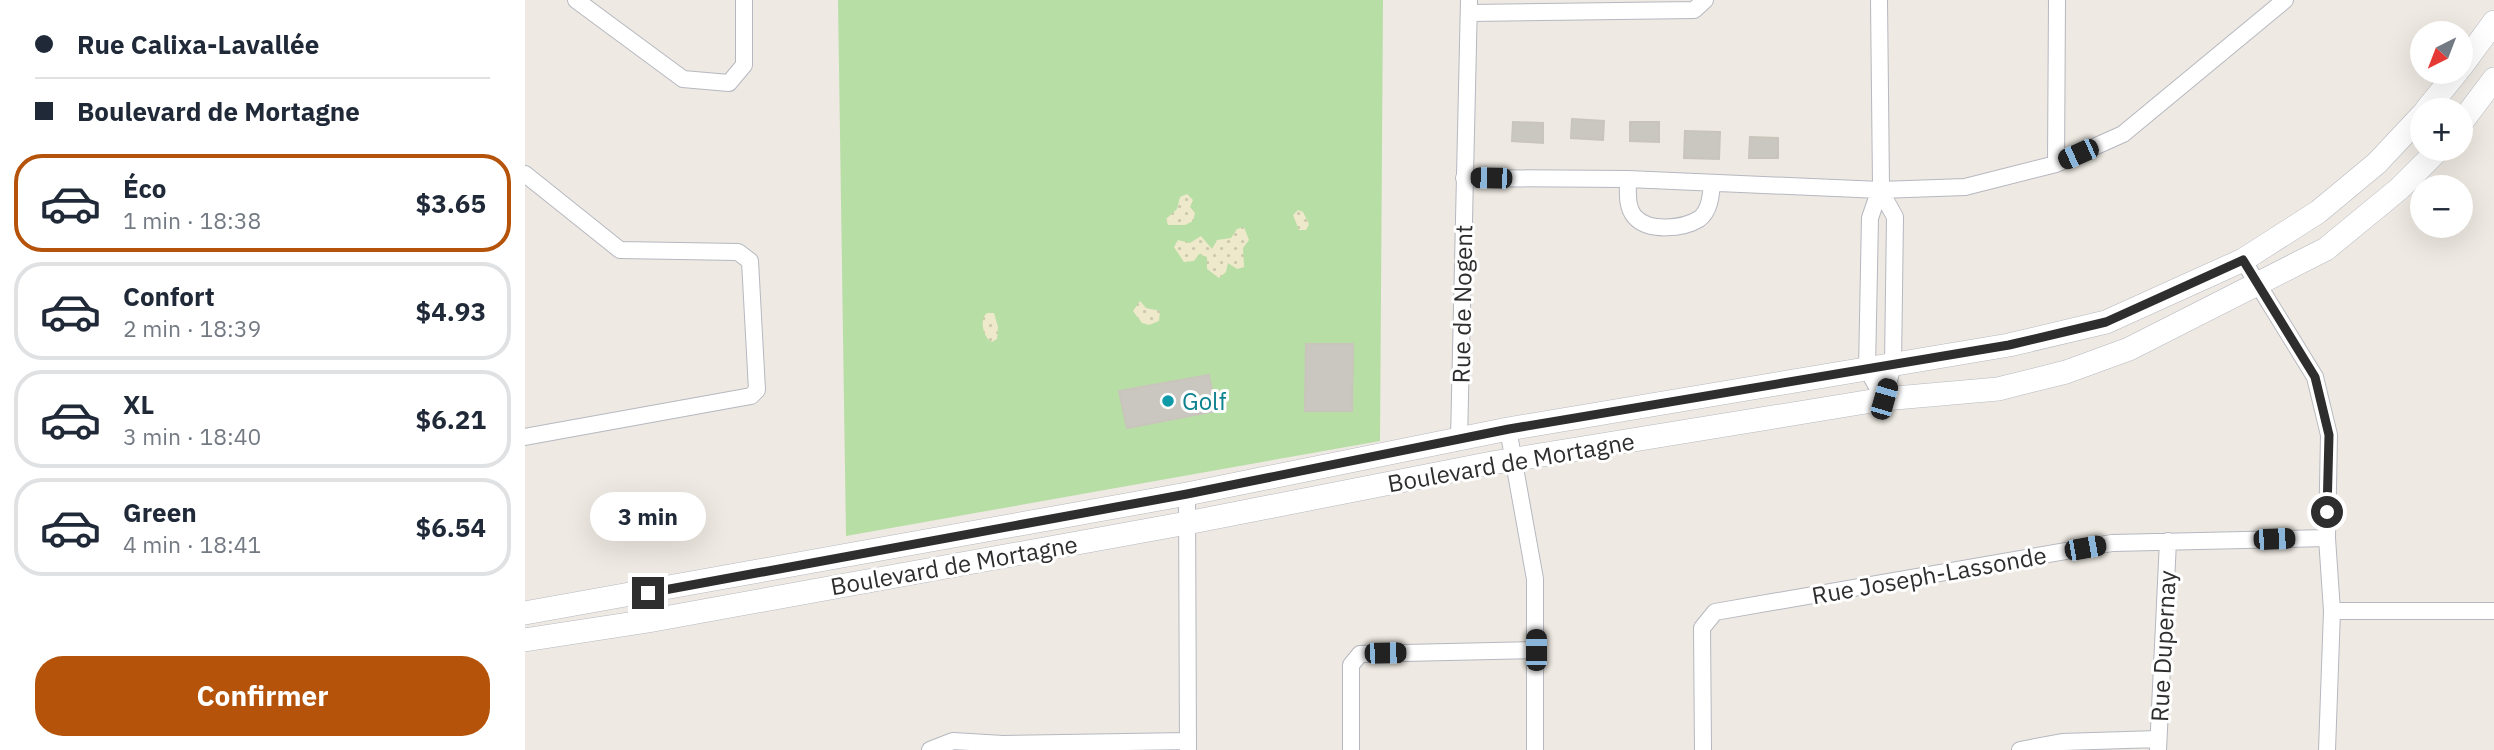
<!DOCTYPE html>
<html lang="fr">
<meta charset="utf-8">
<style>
body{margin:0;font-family:"IBM Plex Sans",sans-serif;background:#f2f2f3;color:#1f2937;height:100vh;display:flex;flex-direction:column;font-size:26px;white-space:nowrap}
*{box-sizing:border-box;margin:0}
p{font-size:23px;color:#747a83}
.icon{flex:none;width:38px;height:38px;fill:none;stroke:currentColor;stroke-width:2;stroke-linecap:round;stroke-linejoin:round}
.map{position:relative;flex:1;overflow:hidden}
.sheet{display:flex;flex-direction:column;background:#fff;width:525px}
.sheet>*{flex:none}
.banner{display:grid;align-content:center;height:154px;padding:0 35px;background:#fff}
.needle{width:46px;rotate:222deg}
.tools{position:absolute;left:1885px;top:21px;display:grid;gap:14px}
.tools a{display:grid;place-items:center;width:63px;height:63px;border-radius:50%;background:#fff;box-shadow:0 7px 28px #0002;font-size:35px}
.end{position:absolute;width:32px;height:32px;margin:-16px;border:9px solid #2e2e2e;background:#fff;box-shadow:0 0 0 4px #fff}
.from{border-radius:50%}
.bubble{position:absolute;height:49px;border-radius:24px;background:#fff;box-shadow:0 7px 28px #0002;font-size:23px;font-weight:800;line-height:49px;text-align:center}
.car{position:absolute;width:21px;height:42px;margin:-21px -10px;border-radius:9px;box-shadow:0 0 5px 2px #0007;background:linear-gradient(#222 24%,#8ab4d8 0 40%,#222 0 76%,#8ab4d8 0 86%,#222 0)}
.banner b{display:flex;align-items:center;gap:24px;height:66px;font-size:26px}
.banner b+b{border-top:2px solid #e0e1e3}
.banner i{width:18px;height:18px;background:#1f2937}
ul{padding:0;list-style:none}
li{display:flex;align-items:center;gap:21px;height:98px;margin:0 14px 10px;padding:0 21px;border:4px solid #e0e1e3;border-radius:28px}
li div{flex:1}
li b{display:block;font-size:26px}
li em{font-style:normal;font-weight:800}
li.on{border-color:#b45309}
li>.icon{width:63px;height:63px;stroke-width:1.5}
.button{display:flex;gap:14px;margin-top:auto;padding:14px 35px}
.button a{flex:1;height:80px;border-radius:28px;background:#b45309;color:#fff;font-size:28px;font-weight:800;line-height:80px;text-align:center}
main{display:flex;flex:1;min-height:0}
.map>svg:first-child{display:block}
.grass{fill:#b7dea5}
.sand{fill:url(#sand-dots)}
.building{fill:#cac7c0;stroke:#c9c5bc;stroke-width:2}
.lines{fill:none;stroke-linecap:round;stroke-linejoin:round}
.street-casing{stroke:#b6b8c0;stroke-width:18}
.secondary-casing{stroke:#b6b8c0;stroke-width:24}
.street{stroke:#fff;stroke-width:16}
.secondary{stroke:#fff;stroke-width:23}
.route{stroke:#2e2e2e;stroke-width:9}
.culture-dot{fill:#0f9aa8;stroke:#fff;stroke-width:2.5}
.labels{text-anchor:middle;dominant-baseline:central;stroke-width:6;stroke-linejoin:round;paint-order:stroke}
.street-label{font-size:24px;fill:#2e2e2e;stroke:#fff}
.culture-label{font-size:24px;fill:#0d838f;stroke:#fff;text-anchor:start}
</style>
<main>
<section class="sheet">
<div class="banner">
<b><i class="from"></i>Rue Calixa-Lavallée</b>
<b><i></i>Boulevard de Mortagne</b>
</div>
<ul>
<li class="on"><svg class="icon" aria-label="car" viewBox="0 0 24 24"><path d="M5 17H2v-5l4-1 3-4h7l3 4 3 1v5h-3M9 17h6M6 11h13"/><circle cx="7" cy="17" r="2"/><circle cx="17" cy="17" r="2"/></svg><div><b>Éco</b><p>1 min · 18:38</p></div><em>$3.65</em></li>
<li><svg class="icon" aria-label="car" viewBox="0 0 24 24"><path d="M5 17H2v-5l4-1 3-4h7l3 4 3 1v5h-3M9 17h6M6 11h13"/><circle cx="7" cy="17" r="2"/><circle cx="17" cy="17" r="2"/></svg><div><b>Confort</b><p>2 min · 18:39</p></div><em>$4.93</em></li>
<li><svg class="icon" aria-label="car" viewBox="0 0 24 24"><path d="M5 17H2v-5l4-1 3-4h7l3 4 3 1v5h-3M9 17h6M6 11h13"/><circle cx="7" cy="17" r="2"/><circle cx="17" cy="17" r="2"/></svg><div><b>XL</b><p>3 min · 18:40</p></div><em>$6.21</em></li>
<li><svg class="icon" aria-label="car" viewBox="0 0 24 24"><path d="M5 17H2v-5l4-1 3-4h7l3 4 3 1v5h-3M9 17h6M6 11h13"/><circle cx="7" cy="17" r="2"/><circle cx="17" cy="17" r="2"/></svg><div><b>Green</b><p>4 min · 18:41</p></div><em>$6.54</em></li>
</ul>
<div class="button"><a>Confirmer</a></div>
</section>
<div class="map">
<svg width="1969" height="750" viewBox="0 0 1969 750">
<defs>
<pattern id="sand-dots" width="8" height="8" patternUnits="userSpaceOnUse" patternTransform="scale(1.75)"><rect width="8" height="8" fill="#eee9ca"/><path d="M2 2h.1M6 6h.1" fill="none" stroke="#ccc8ae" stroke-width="1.8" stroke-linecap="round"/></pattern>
</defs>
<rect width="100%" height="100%" fill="#eee9e2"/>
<path class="grass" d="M313,0H858L855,441L321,536Z"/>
<path class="sand" d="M662,194L668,200L665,207L670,213L668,221L660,225H643L641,219L652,209L655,197Z
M773,210L778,212L784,224L781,230H774L768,215Z
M719,227L724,240L718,248L719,267L712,269L703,263L701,272L694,278L682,269V257L674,254L669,261L659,262L649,247L653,240L665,243L676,236L687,249L692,240L706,238L712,229Z
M615,301L621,308L635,311L634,321L624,325L617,323L608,311Z
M462,313H469L473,327L472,339L467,342C458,338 454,319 462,313Z"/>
<path class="building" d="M1047,119L1079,121L1078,140L1046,138Z
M988,122L1018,123V143L987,141Z
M1105,122H1134V142L1105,141Z
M1160,131L1195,132L1194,159L1159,158Z
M1225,137L1253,138V158H1224Z
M781,344H828L827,411H780Z
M684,375L691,411L602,428L594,391Z"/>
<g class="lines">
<g class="street-casing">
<path id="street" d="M51,0L158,79L204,83L219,65V0
M1354,0L1356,186L1345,218L1342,369L1359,399
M944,13L1169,10L1180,0
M1531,164L1532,0
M0,174L95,250L213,252L225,261L232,390L226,396L0,437
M939,178L1103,179L1355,190L1440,187L1531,164L1598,134L1760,0
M1103,179C1103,192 1101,207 1110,217C1123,232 1158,229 1174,219C1185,211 1186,195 1187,183
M1355,190L1370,217L1368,365L1359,399
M1718,260L1790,377L1804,435L1802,538L1807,611L1802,750
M983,429L1010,579V750
M934,440L944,0
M662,494L663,750
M1807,611H1969
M405,750L428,741L478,744
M479,750L478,744L663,741
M826,750V665L835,654L1011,650
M1178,750L1177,628L1190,612L1587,543L1802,538
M1495,750L1537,742L1633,739
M1633,750L1643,541"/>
</g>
<g class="secondary-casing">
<path id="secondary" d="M1936,67L1969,22
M1901,110L1932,72
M1936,123L1969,79
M0,613L662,494L983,429L1484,345L1581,322L1718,260L1793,212L1852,163L1897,115
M0,640L123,621L662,523L967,463L1359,399L1473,389L1541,372L1604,349L1801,249L1874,189L1914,149"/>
</g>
<use href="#street" class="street"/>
<use href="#secondary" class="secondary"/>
</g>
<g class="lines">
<path class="route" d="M123,593L662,494L984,429L1484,345L1581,322L1718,260L1790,377L1804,435L1802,512"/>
</g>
<circle class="culture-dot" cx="643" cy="401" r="7"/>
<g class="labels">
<g class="street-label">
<text transform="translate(937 304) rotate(-89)">Rue de Nogent</text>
<text transform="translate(986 462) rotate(-10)">Boulevard de Mortagne</text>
<text transform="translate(429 565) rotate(-10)">Boulevard de Mortagne</text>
<text transform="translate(1404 575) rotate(-10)">Rue Joseph-Lassonde</text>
<text transform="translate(1638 646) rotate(-87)">Rue Dupernay</text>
</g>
<g class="culture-label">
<text x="657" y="401">Golf</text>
</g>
</g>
</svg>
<div class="tools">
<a><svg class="needle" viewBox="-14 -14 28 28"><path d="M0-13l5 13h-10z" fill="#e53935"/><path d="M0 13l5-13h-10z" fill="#747a83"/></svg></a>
<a>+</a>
<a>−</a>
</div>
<i class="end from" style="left:1802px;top:512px"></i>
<i class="end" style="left:123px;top:593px"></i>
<div class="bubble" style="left:65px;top:492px;width:116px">3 min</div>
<i class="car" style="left:1553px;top:154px;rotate:246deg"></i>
<i class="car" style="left:966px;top:178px;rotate:271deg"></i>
<i class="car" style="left:1359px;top:399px;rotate:16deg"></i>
<i class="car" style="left:1749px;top:539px;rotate:88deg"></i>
<i class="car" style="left:1560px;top:548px;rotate:80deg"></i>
<i class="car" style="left:1011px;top:650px;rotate:0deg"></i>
<i class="car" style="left:860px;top:653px;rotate:89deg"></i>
</div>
</main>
